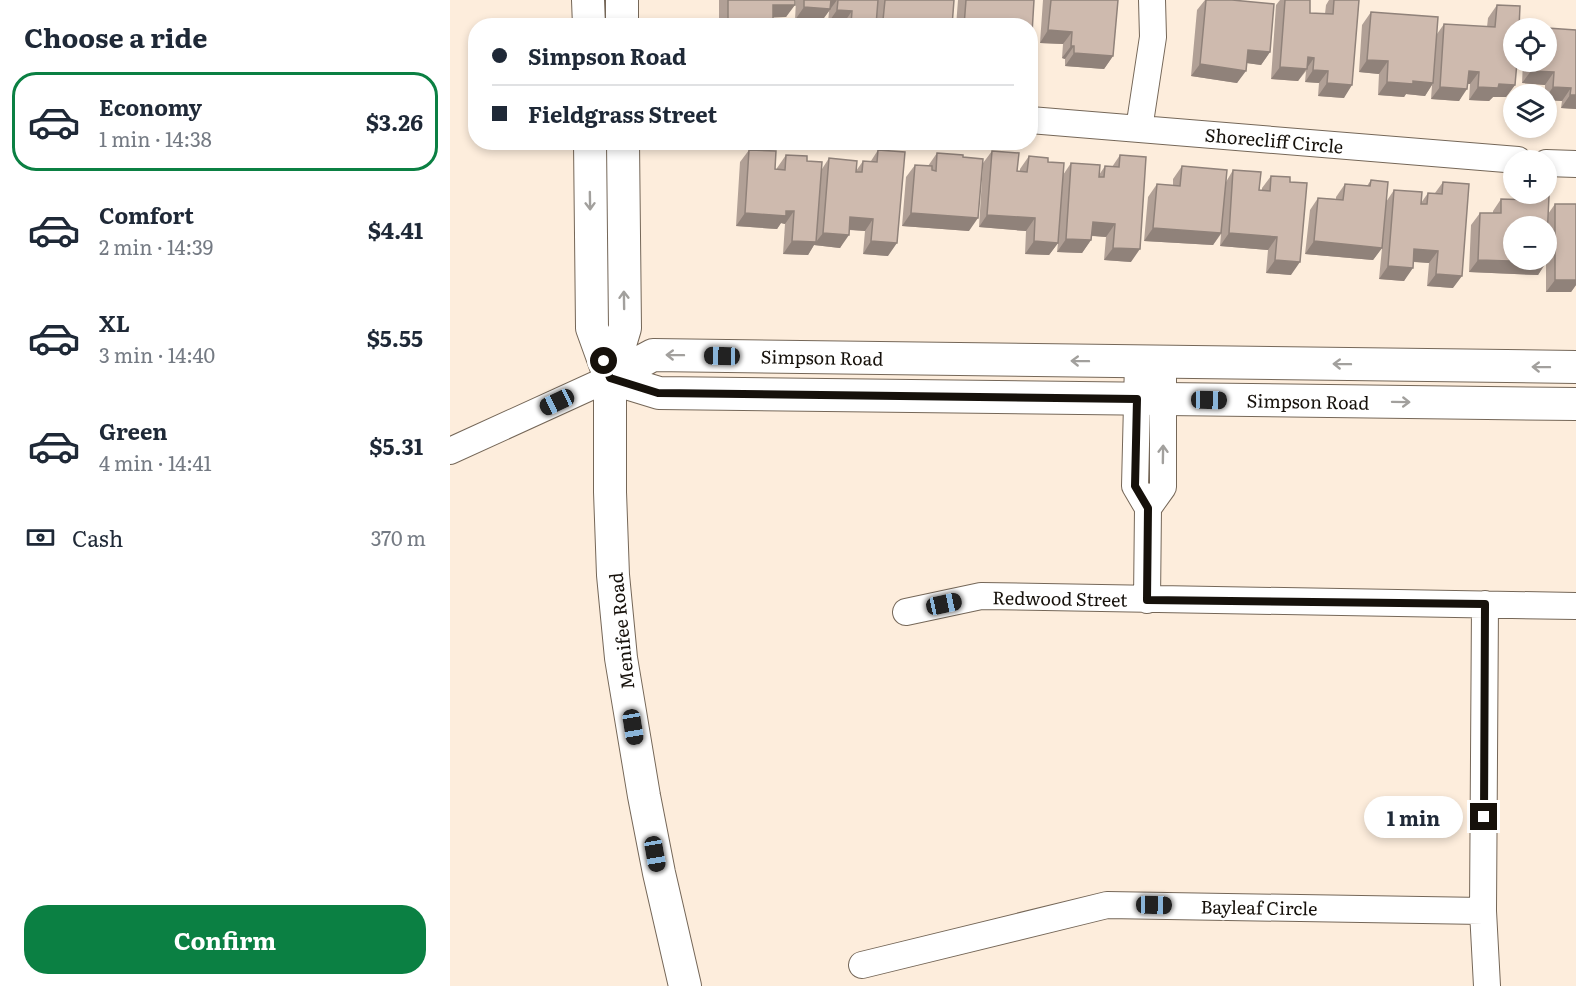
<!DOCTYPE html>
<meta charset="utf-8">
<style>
body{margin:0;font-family:Literata,serif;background:#f6f6f7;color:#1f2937;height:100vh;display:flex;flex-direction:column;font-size:22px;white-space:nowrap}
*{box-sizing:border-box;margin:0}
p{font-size:20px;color:#747a83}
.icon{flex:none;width:33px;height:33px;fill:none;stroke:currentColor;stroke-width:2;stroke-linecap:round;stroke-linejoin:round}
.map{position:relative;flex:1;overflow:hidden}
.details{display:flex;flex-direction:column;background:#fff;width:450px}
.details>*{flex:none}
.banner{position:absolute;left:18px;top:18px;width:570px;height:132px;border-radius:24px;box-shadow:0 3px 9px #0003;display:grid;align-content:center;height:132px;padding:0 24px;background:#fff}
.fabs{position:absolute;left:1053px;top:18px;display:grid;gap:12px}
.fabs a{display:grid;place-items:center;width:54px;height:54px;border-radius:50%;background:#fff;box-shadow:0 3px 9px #0003;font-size:30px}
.end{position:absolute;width:27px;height:27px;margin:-14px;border:8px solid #16110b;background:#fff;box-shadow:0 0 0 3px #fff}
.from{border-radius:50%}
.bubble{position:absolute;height:42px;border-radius:21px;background:#fff;box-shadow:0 3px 9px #0003;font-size:20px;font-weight:700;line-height:42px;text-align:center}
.car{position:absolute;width:18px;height:36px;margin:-18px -9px;border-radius:8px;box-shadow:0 0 4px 2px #0007;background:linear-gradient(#222 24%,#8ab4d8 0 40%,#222 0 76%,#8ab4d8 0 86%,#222 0)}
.banner b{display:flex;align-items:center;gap:21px;height:57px;font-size:22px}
.banner b+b{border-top:2px solid #e0e1e3}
.banner i{width:15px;height:15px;background:#1f2937}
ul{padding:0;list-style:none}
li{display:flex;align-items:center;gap:18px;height:99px;margin:0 12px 9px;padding:0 12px;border:3px solid transparent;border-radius:24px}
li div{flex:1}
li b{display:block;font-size:22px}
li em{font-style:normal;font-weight:700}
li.active{border-color:#0b8043}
li>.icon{width:54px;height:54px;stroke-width:1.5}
h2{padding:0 24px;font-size:27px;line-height:72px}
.pay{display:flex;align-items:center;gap:15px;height:66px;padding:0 24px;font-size:22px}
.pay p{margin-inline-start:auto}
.button{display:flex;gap:12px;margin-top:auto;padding:12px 24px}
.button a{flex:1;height:69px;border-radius:24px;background:#0b8043;color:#fff;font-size:24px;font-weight:700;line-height:69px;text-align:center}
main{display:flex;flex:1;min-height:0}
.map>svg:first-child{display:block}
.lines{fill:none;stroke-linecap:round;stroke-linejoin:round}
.minor-casing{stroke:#756758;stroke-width:28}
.major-casing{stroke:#756758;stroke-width:34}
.minor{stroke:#fff;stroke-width:26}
.major{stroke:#fff;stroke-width:32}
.wall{fill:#b1a096}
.shaded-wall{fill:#90827a}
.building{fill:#cebaae;stroke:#90827a;stroke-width:1.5}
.oneway{stroke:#a2a09d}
.route{stroke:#16110b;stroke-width:8}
.labels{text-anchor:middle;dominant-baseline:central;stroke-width:4.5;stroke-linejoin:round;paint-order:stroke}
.street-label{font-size:18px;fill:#16110b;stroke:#fff}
</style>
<main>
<section class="details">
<h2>Choose a ride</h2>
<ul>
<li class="active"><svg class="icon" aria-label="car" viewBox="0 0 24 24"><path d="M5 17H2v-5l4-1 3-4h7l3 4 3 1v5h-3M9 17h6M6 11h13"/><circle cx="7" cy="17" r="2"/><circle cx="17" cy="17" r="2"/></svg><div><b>Economy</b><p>1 min · 14:38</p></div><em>$3.26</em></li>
<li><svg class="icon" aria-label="car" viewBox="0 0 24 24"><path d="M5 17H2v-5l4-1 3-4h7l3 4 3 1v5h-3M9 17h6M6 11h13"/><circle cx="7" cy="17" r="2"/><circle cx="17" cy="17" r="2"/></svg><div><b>Comfort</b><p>2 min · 14:39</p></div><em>$4.41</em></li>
<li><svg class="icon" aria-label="car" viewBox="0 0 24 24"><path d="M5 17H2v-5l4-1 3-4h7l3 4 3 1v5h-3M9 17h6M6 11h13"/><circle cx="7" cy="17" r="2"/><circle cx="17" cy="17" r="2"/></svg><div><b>XL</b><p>3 min · 14:40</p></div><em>$5.55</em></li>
<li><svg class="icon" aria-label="car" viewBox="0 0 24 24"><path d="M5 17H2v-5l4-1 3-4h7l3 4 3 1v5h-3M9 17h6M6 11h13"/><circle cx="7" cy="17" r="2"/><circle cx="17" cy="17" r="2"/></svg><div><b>Green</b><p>4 min · 14:41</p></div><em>$5.31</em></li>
</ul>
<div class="pay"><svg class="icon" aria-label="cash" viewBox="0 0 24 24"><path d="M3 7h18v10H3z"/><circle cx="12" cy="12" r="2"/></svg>Cash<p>370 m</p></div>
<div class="button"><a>Confirm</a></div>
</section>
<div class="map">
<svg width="1126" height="986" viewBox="0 0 1126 986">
<rect width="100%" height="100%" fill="#fdeddc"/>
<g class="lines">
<g class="minor-casing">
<path id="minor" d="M580,120L1068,160
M689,129L703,37L702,0
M1096,163L1126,164
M688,362L685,486L698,508L697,600
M0,451L160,378
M698,508L713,487V362
M1035,604L1033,911L1037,986
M456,612L531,596L1126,606
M412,965L657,905L1033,911"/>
</g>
<g class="major-casing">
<path id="major" d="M138,0L139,26
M172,0V26
M140,142L142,328L160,378
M173,142L175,328L160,378V492L163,575L171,658L194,796L209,873L235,986
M160,378L203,355L1126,367
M160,378L209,393L1126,404"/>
</g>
<use href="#minor" class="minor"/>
<use href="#major" class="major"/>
</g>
<path class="wall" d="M269,0H345L336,17H323V26H269Z
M346,0H504L502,26H393V24L378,23L379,11L371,22L345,20Z
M508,0H584L580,26H506Z
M593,0H668L663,56L654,69L615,66V59L612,58L613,44L590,43Z
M755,0H782L820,52L811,65L797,63L787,83L741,76L747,10Z
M830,0H860V13L875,14L876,5L879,0H909L894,98L868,96L869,83L855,82L856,71L848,81L821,79L826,5Z
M1047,5L1065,85L1056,97H1043L1039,101L1019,100L1020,84H1018L1009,101L981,99L982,85L975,96L956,94L954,97L928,95L929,74L909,72L912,25L921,12L987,34L994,24L1037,27L1038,18Z
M1083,27L1126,30V109L1111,108L1112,101L1096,100V94H1095V85L1072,83L1073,62H1096V28H1082Z
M299,150L325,169H327V168L336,155L357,161L372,169L379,158L406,171L413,161H421L428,150L438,256L413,254L415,231L399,230L390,248L364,245L358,255L333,254L335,224L331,223L327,229L286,226L290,162Z
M542,151L567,171H570V169L579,156L598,162L613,175L621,163L649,175L655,166L662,167L670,155L681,262L654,260L656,237L642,236L641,240L632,253L607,252L608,243L599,255L575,254L576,231L529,227L533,163Z
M487,153L519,231L452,226L456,177L465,165L478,166Z
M732,166L776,182L783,170L809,190L812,191V188L821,176L841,275L816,273L818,250L770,246L771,234L763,245L694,241L698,197L707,184L723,185V179Z
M921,180L936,202L944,190L971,203L978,193H985L993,182L1003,288L977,286L979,263L963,262L954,281L929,279L932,248L923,260L855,254L860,210L868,198L886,199V197L895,184L917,186Z
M1082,195L1098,214L1105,204H1126V285L1121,292H1096V263L1088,275L1019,272L1021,225L1030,213H1043V211L1051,199L1079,200Z"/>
<path class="shaded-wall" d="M379,0H387L371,22L345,20L354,7Z
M323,5H345L336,17L314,18Z
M387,10L402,11L393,24L378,23Z
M433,20L457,22L455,26H429Z
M278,23H298L296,26H276Z
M401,24L426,26H400Z
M598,30L622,32L613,44L590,43Z
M621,46H624L615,59L612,58Z
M798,50L820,52L811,65L789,62Z
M624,53L663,56L654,69L615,66Z
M858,57L864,58L848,81L821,79L830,67Z
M917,60L938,61L929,74L909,72Z
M750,64L796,71L787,83L741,76Z
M863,70L878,71L869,83L855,82Z
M1019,71L1029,72L1020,84L1010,83Z
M1081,71L1104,72L1095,85L1072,83Z
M963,81L983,83L975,96L956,94L954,97L928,95L937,82Z
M877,83L902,85L894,98L868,96Z
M1049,84L1065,85L1056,97H1043L1039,101L1019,100L1028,87Z
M990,87L1017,89L1009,101L981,99Z
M1103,87L1121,88L1112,101L1096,100V97Z
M1120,95H1126V109L1111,108Z
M336,211H344L335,224L331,223L327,229L286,226L295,213Z
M461,213L528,218L519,231L452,226Z
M537,215L585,218L576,231L529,227Z
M400,217L423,219L415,231L391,229Z
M643,222L665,224L656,237L634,235Z
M703,228L771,233L763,245L694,241Z
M373,233L399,235L390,248L364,245L358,255L333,254L342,241L366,242Z
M779,233L827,237L818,250L770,246Z
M616,239L641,240L632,253L607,252Z
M421,241L447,243L438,256L413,254Z
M584,241L608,243L599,255L575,254Z
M864,241L932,248L923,260L855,254Z
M663,248L690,249L681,262L654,260Z
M964,249L988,251L979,263L955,261Z
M825,260L850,262L841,275L816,273Z
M1028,260L1096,262L1088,275L1019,272Z
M938,266L963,268L954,281L929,279Z
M986,274L1012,276L1003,288L977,286Z
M1105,280H1126V285L1121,292H1096Z"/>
<path class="building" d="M278,0H345V5H323V26H298V23H278Z
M354,0H381L380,9L354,7Z
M388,0H428L426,25L401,24L402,11L387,10Z
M435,0H504L502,26H457V22L433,20Z
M516,0H584L581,50L580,26H514Z
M601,0H668L663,56L624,53V46H621L622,32L598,30Z
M756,0H782L824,4L820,52L798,50L796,71L750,64Z
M835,0H860V13L883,14L884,0H909L902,85L877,83L878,71L863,70L864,58L858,57L857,69L830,67Z
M1047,5L1070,6L1069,28H1064V62H1067L1065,85L1049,84L1048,88L1028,87L1029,72L1019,71L1017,89L990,87L994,24L1045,27Z
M921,12L988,17L983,83L963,81V84L937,82L938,61L917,60Z
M1083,27L1126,30V95H1120L1121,88L1103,87L1104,72L1081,71V62H1096V28H1083Z
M299,150L326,151L325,169L335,170L336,155L357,156V161L372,162L366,242L342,241L344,211H336V216L295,213Z
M428,150L455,152L447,243L421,241L423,219L400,217L399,235L373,233L379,158L407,161L406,172H412L413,161L427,162Z
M542,151L569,153L567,171L577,172L579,156L598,158V162L614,163L608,243L584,241L585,218L537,215Z
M487,153L513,155V157L533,159L528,218L461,213L465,165L482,166V170L486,171Z
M670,155L696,157L690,249L663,248L665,224L643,222L641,240L616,239L621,163L650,165L649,177H654L655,166L669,167Z
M732,166L777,170L771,233L703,228L707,184L730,186Z
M783,170L811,172L809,190L820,191L821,176L840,177V182L857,183L850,262L825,260L827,237L779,233Z
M921,180L938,182L932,248L864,241L868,198L893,200L895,184L920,186Z
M993,182L1019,184L1012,276L986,274L988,251L964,249L963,268L938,266L944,190L972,192L971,204H977L978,193L992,194Z
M1082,195L1099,196L1096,259V226H1064V260H1096V262L1028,260L1030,213H1051V199L1082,200Z
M1105,204H1126V280H1105Z"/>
<defs><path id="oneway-shaft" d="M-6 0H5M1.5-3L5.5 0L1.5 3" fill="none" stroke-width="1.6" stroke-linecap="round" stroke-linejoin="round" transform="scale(1.5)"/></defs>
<g class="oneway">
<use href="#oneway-shaft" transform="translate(140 201) rotate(89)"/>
<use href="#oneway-shaft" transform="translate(174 300) rotate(-91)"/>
<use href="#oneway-shaft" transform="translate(225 355) rotate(-179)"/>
<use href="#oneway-shaft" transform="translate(630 361) rotate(-179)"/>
<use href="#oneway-shaft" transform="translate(892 364) rotate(-179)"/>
<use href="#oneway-shaft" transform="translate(1091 367) rotate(-179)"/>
<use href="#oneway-shaft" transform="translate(951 402) rotate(1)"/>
<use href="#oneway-shaft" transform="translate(713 454) rotate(-89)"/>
</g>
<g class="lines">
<path class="route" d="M154,361L160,378L208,393L687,399L685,486L698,508L697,600L1035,604L1034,817"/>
</g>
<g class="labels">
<g class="street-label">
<text transform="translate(824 140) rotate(5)">Shorecliff Circle</text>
<text transform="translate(372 357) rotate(1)">Simpson Road</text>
<text transform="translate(858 401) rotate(1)">Simpson Road</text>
<text transform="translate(610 598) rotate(1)">Redwood Street</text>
<text transform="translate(171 631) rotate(-96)">Menifee Road</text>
<text transform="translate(809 907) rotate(1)">Bayleaf Circle</text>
</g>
</g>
</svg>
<div class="fabs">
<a><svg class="icon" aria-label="locate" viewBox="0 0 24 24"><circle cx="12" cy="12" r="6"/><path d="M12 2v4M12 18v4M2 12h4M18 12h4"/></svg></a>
<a><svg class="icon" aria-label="layers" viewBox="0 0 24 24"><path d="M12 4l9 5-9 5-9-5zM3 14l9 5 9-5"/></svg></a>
<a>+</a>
<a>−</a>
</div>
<i class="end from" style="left:154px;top:361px"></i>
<i class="end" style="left:1034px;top:817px"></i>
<div class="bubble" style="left:914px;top:796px;width:99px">1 min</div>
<i class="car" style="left:272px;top:356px;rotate:271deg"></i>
<i class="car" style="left:759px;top:400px;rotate:91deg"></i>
<i class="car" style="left:107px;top:402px;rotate:245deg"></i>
<i class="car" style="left:494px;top:604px;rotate:78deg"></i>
<i class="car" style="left:183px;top:727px;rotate:171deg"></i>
<i class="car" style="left:205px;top:854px;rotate:170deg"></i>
<i class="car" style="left:704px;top:905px;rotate:91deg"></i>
<div class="banner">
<b><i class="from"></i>Simpson Road</b>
<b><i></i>Fieldgrass Street</b>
</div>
</div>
</main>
